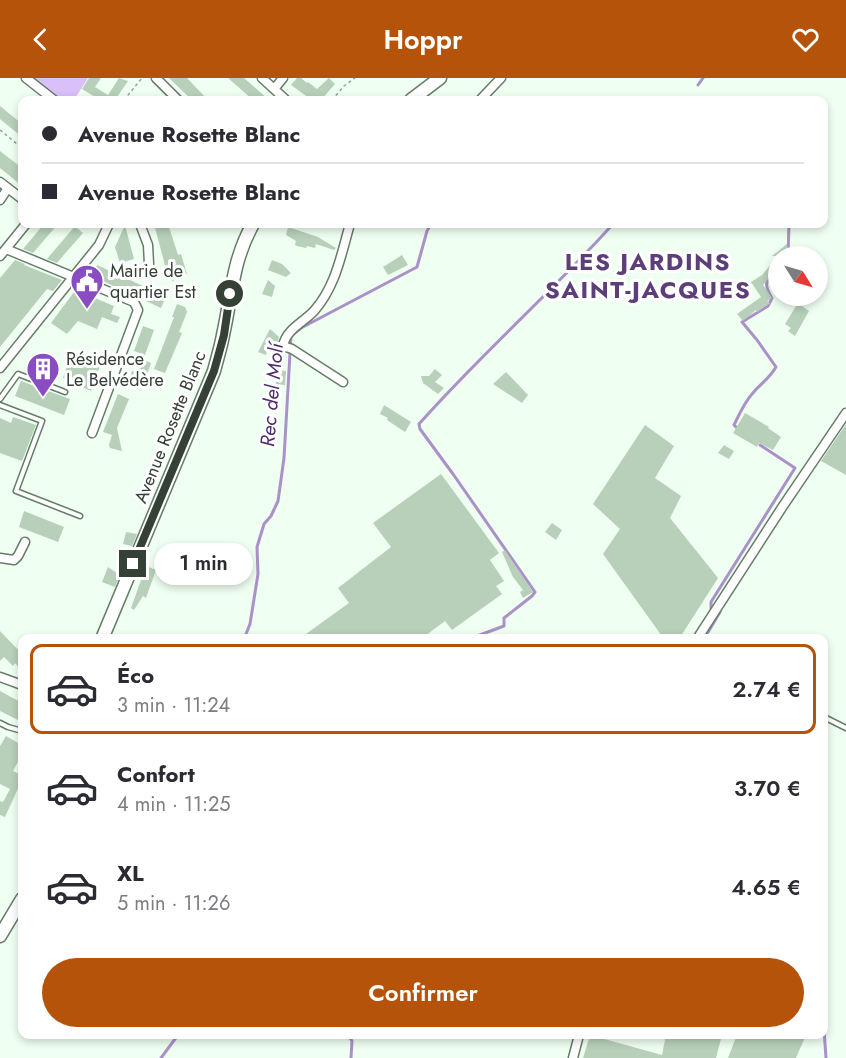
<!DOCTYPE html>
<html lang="fr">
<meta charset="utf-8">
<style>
body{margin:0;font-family:Jost,sans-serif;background:#f7f7f7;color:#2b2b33;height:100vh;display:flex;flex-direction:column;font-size:22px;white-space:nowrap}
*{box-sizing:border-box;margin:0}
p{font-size:20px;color:#7c7c81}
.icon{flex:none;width:33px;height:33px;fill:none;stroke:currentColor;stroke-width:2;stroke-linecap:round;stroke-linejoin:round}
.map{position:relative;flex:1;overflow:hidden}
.sheet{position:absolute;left:18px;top:556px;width:810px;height:405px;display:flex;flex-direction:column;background:#fff;border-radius:12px;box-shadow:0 3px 9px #0003}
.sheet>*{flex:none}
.hud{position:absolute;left:18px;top:18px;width:810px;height:132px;border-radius:12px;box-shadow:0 3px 9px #0003;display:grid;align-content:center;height:132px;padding:0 24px;background:#fff}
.needle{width:39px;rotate:127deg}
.buttons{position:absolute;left:768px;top:168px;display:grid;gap:12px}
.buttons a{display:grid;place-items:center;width:60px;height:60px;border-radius:50%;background:#fff;box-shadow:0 3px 9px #0003;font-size:30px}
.end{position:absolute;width:27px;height:27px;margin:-14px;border:8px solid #354036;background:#fff;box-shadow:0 0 0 3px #fff}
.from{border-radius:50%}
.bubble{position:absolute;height:42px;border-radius:21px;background:#fff;box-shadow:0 3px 9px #0003;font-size:20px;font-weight:600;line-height:42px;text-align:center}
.hud b{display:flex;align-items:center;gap:21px;height:57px;font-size:22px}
.hud b+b{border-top:2px solid #e1e1e2}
.hud i{width:15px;height:15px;background:#2b2b33}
ul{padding:10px 0 0;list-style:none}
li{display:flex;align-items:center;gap:18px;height:90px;margin:0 12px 9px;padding:0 12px;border:3px solid transparent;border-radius:12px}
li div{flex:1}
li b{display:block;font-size:22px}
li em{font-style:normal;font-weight:600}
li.on{border-color:#b45309}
li>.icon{width:54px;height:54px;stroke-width:1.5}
.cta{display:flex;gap:12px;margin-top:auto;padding:12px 24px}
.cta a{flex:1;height:69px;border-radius:36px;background:#b45309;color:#fff;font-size:24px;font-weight:600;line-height:69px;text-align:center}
header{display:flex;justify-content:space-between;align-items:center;height:78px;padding:0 24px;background:#b45309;color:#fff;font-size:27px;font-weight:600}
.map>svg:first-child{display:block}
.green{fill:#d9c0f8}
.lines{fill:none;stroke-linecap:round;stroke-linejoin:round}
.stream{stroke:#aa91c8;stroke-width:3}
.building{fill:#b8d0ba}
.lane-casing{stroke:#657c67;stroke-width:7}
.street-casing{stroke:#657c67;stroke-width:11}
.secondary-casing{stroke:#657c67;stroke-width:15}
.path{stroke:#95a296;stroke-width:1.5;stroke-dasharray:3 3;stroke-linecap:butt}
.lane{stroke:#fff;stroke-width:4}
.street{stroke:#fff;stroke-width:8}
.secondary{stroke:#fff;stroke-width:12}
.route{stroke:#354036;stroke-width:8}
.labels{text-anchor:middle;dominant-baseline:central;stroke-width:6;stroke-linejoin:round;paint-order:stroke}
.poi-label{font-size:18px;fill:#354036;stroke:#fff;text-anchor:start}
.street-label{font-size:18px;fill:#354036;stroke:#fff}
.water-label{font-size:20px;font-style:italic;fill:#4e2c6f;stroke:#fff}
.district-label{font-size:24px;font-weight:bold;letter-spacing:1.5px;fill:#5c3f7a;stroke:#fff}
</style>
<header><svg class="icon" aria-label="back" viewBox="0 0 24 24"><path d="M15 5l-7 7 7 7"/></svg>Hoppr<svg class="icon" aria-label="heart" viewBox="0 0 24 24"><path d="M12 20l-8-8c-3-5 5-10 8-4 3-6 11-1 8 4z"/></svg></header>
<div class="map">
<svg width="846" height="980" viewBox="0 0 846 980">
<rect width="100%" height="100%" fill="#effff1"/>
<path class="green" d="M34,0H88L74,22H62Z"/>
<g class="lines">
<path class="stream" d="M698,7L703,0
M788,178L789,146
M738,351L734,347C739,337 744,325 752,316C760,306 770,300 776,289L757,262L742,244L768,228L772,220C762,204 767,203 778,190
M711,530V524L795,390L760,367
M244,561L250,546L258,496L257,469L264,446L271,438L278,423L284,380L291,258L301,250L417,189L427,153L431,146
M469,561L504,548V540L532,518L535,514L453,396L420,351L419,346C481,276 551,215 613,146
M704,561L720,534
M824,951L826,980
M348,957L352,963L351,980
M161,980L178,957"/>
</g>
<path class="building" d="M89,0H101L95,9L108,17L119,0L128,3L115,22H116H100L82,11Z
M169,0H187L208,22H192Z
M228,0H244L269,22H253Z
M297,0H301L307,5L308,4L317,11L329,0L335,6L321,22H317L311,18L309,20L291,7Z
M0,28L22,46V59L0,41Z
M0,73L22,90V108L0,90Z
M44,146H58L33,175L23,171Z
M154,146H168L178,177L181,176L187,196L178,192L173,204L166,191Z
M125,147L134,181L120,185L115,169Z
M75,148L83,155L62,179L57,185L47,181Z
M288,149L318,159L336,170L334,172L316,166L315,170L307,168L306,170L297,168L295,167L296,163L286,157Z
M787,166L789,178H778V190L763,207L772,220L767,223L770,225L757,234L756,232L743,243L737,236L761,219L751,204L762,197L778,178H772Z
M402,177L408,187L388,197L383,189Z
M15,182L25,186L24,187L62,202L53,213L47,211L0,269V200Z
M272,182L282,186L291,195L286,199L268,192Z
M97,187L165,218L160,219L165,221L161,230L92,198Z
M268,202L275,208L272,219L262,216Z
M78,213L114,228L111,236L120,239L117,245L102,239L97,251L78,243L67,256L51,245L74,214Z
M798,225L809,233L795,258L788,253L791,250L785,246Z
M177,226L185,229L187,234L179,254L182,255L165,295L154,291L174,239H172Z
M143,248L154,252L145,277L134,273Z
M270,251L279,259L276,270L274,269L273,271L268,268L266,277L258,274Z
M70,279L100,288L91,313L63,300Z
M142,281L151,285L145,302L142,301L139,309L128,304L132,293L137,295Z
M435,291L442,297L435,304L444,310L438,316L423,305L421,298H429Z
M277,292L286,293L285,307L276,306Z
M506,294L528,317L522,325L493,306Z
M21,303L70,321L64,337L15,318Z
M118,316L129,321L117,350L122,373L110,370L109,367L112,357L103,354Z
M384,327L411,344L405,354L387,342L388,340L380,336Z
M745,335L769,349L768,350L781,359L773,372L759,365L757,369L733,355Z
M13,339L36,347L22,383L0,375V340L11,345Z
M846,346V397L821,383Z
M645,347L674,368L655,400L681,418L670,440L718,500L679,561H664L603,476L620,451L593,426Z
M724,367L734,373L729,381L718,375Z
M441,396L499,475L490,482L504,503L496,508L502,516L452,552L445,543L421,561H299L349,525L338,510L391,469L373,445Z
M24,433L64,449L58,464L19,449Z
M552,445L562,452L556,462L545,454Z
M126,454L137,456L132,468L123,466Z
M505,472L533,514L523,520L520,514L523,512L513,499L502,474Z
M146,488L156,492L146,520L143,518L134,532L131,530Z
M108,489L120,497L115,509L102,504Z
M0,553L22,576V593L15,585L13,588L4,579L0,583Z
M0,613L22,625V644L0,633Z
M6,658L22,667V676L13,693L21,697L19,703L21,704L5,739L0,737V723L3,724L10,711L0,706V668Z
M590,957L662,977L666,957H722L716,980H583Z
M737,957H806L796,980H728Z"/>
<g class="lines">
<g class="lane-casing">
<path id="lane" d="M0,321L18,296L65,314
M0,327L42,343L16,413L80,438
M824,639L846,650
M0,645L8,649L22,653"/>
</g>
<g class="street-casing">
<path id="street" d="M26,0L54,22
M156,0L178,22
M262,0L286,22
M274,11L283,0
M480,22L501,0
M0,104L22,121
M0,122L8,110
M140,146L148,167L149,186
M6,171L134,224L138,232L92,355
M0,178L26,146
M0,290L99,167L109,146
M343,304L292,271L283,268C286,251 304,244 314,233C336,208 341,177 350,146
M0,480L14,482L18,478L25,464
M697,561L783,428L846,335
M0,599L22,607
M573,980L579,957"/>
</g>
<g class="secondary-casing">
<path id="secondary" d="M411,22L440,0
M102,561L214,293C217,281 221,269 223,257C232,217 232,183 253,146
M0,858L22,821"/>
</g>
<path class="path" d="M124,22L142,0
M332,22L344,8L355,0
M0,52L22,70"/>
<use href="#lane" class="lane"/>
<use href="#street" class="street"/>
<use href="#secondary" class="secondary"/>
</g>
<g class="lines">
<path class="route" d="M133,486L214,293L224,257L230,216"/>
</g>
<defs>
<g id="civic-pin" transform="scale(1.725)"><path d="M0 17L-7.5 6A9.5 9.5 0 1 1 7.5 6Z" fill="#894cc2" stroke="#fff"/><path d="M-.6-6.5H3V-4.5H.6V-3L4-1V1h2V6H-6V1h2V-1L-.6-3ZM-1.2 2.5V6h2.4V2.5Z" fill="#fff"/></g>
<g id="building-pin" transform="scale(1.725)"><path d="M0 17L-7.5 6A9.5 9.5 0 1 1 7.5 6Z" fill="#894cc2" stroke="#fff"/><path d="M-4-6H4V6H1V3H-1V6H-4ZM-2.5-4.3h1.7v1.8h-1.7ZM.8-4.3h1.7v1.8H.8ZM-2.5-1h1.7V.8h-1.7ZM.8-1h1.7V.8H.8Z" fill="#fff"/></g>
</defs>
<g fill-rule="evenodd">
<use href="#civic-pin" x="87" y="203"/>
<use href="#building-pin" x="43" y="291"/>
</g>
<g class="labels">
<g class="poi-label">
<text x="110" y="193">Mairie de<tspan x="110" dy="21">quartier Est</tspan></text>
<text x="66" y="281">Résidence<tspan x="66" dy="21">Le Belvédère</tspan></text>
</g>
<g class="street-label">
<text transform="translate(170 349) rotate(-68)">Avenue Rosette Blanc</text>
</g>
<g class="water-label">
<text transform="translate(272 317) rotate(-85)">Rec del Molí</text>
</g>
<g class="district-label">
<text x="648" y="183">LES JARDINS<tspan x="648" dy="28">SAINT-JACQUES</tspan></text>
</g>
</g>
</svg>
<div class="buttons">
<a><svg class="needle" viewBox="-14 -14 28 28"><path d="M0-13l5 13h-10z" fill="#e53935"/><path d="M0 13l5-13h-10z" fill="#7c7c81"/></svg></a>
</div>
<i class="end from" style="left:230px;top:216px"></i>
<i class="end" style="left:133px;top:486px"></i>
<div class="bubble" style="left:154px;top:465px;width:99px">1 min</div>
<div class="hud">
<b><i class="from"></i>Avenue Rosette Blanc</b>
<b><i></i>Avenue Rosette Blanc</b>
</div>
<section class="sheet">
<ul>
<li class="on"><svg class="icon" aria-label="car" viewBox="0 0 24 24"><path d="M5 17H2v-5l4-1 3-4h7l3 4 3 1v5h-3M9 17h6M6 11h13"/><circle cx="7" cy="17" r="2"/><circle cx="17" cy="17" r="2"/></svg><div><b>Éco</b><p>3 min · 11:24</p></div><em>2.74 €</em></li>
<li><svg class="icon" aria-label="car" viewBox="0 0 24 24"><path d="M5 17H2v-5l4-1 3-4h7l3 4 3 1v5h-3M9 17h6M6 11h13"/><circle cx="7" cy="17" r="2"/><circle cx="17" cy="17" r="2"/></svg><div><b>Confort</b><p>4 min · 11:25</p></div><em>3.70 €</em></li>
<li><svg class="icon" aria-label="car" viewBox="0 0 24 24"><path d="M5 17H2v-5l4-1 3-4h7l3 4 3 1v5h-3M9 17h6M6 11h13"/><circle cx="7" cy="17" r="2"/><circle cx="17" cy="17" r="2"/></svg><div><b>XL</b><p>5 min · 11:26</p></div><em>4.65 €</em></li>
</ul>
<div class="cta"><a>Confirmer</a></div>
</section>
</div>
